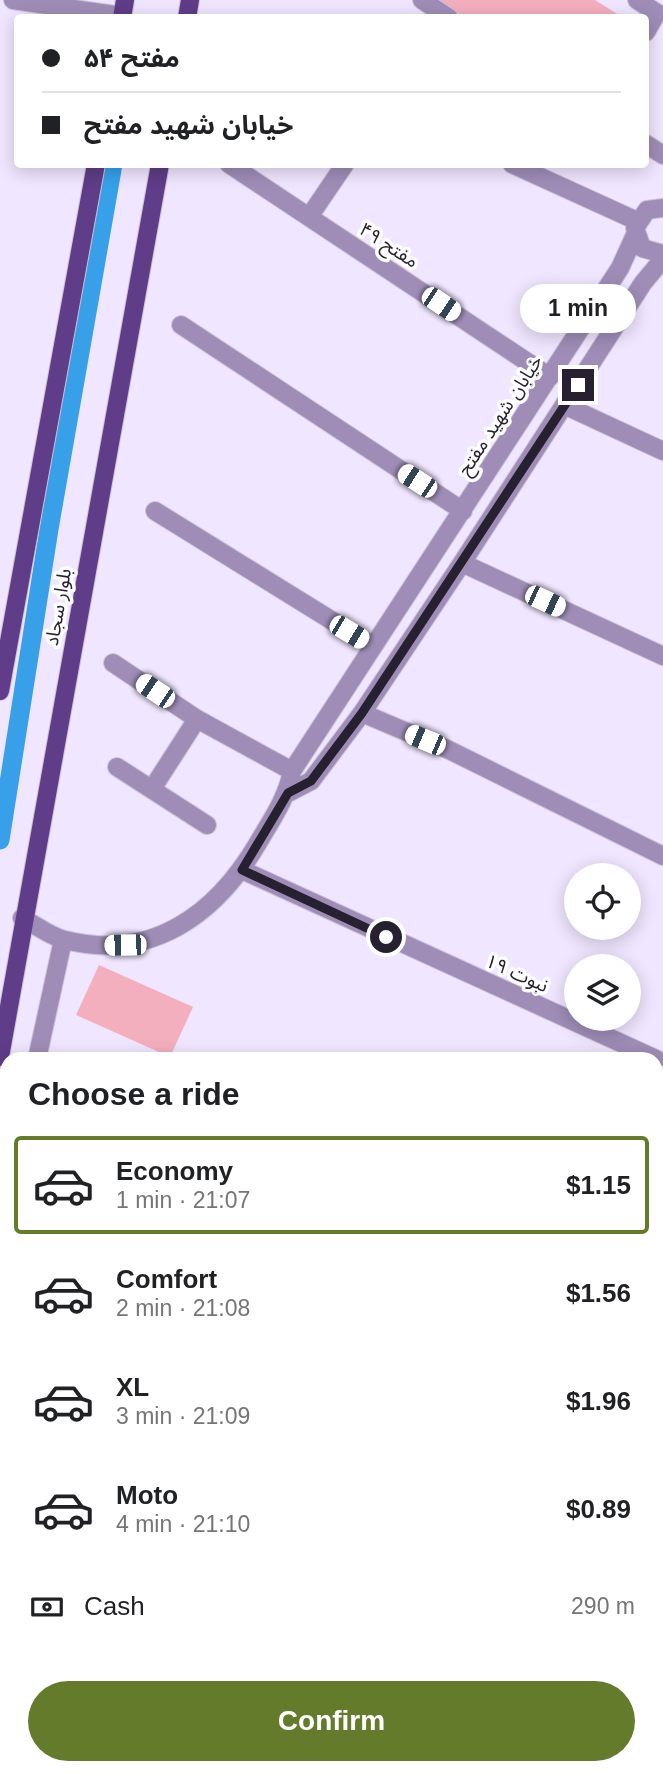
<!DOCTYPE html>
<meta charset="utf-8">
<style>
body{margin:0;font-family:Helvetica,"Noto Sans Arabic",sans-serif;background:#f2f2f2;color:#202124;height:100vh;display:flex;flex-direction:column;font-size:26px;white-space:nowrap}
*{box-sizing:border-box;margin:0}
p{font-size:23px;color:#757577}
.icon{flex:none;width:38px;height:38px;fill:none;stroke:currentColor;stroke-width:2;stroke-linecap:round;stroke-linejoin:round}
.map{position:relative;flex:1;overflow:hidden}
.panel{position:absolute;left:0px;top:1052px;width:663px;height:723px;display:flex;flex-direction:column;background:#fff;border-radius:21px 21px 0 0;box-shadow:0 4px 18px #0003}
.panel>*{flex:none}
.banner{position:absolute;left:14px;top:14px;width:635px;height:154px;border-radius:7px;box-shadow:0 4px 18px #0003;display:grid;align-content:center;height:154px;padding:0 28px;background:#fff}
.buttons{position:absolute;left:564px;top:863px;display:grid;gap:14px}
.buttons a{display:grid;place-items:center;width:77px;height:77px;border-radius:50%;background:#fff;box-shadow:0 4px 18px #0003;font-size:35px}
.end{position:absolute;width:32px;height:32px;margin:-16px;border:9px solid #272030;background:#fff;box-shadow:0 0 0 4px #fff}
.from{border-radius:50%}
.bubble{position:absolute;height:49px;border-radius:24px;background:#fff;box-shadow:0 4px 18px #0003;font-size:23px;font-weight:600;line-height:49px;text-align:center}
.car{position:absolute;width:21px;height:42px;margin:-21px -10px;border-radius:9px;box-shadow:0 0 5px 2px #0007;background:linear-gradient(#fff 24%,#345 0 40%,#fff 0 76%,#345 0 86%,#fff 0)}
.banner b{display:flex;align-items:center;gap:24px;height:66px;font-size:26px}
.banner b+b{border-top:2px solid #e0e0e0}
.banner i{width:18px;height:18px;background:#202124}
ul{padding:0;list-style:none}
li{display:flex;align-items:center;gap:21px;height:98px;margin:0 14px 10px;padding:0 14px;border:4px solid transparent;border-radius:7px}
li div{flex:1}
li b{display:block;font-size:26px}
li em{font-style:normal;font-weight:600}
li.on{border-color:#647b2c}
li>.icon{width:63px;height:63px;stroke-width:1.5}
h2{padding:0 28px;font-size:32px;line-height:84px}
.pay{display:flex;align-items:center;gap:18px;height:77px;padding:0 28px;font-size:26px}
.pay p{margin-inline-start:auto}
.button{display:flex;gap:14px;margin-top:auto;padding:14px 28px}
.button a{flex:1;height:80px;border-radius:42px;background:#647b2c;color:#fff;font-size:28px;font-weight:600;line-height:80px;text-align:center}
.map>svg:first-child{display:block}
.green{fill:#f4afbf}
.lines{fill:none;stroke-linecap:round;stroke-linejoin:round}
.canal{stroke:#37a0e9;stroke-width:19}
.minor-casing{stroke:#ccc2da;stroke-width:20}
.major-casing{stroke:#ccc2da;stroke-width:20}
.minor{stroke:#9f8db7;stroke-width:18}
.major{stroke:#603d88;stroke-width:18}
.route{stroke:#272030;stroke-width:9}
.labels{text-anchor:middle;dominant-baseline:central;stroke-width:7;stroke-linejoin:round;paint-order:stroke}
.street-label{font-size:19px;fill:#272030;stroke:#fff}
</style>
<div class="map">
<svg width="663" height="1774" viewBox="0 0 663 1774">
<rect width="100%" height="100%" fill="#f0e6ff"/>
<path class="green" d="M437,0H595L622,17H464Z
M99,965L193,1007L170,1057L76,1015Z"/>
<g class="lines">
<path class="canal" d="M0,840L49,529L113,164"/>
<g class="minor-casing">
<path id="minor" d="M13,0L122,16
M422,0L449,18
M637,0L657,13L646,32
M646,144L663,155
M229,164L550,377
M512,164L637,221
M663,208L647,210L635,228L642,248L663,254
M309,217L345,164
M181,325L463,511
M564,405L663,451
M155,511L373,646
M462,563L663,656
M113,663L197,719L292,771
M362,713L447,749L663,856
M117,767L207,825
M152,789L197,719
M288,793L311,781L362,713L462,563L643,283L663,259
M242,870L656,1059
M22,918C36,925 51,937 65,940C152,962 216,914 258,843C272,819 287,798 292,771L620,268L635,235
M37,1059L63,940
M0,1224L7,1193
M656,1270L663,1273
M0,1280L7,1305
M0,1341L7,1349
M656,1352L663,1337
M0,1388L7,1391
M0,1456L7,1453
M656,1469L663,1472
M0,1669L7,1654
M656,1687L663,1690
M363,1768L378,1774
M460,1774L463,1768"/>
</g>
<g class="major-casing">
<path id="major" d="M122,18L125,0
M187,18L190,0
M0,691L96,164
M0,1057L160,164"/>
</g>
<use href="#minor" class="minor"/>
<use href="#major" class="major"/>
</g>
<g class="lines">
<path class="route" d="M386,937L242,870L288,793L311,781L362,713L578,385"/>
</g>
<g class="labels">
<g class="street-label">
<text transform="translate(389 245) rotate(33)">مفتح ۴۹</text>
<text transform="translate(500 415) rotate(-57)">خیابان شهید مفتح</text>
<text transform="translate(58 607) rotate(-80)">بلوار سجاد</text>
<text transform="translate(517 973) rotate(24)">نبوت ۱۹</text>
</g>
</g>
</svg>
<div class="buttons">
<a><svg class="icon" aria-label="locate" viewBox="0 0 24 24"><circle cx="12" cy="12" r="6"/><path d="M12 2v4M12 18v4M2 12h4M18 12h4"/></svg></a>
<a><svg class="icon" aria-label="layers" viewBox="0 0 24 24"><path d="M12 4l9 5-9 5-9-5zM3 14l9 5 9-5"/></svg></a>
</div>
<i class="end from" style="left:386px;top:937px"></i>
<i class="end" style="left:578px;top:385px"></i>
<div class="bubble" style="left:520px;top:284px;width:116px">1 min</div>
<i class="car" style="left:441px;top:304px;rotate:124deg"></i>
<i class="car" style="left:417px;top:481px;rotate:303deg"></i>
<i class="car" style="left:545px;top:601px;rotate:115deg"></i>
<i class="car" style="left:349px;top:632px;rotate:121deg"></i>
<i class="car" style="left:155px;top:691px;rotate:304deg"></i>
<i class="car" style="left:425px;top:740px;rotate:293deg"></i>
<i class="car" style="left:125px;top:945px;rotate:269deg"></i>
<div class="banner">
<b><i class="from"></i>مفتح ۵۴</b>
<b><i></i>خیابان شهید مفتح</b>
</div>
<section class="panel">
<h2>Choose a ride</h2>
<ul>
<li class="on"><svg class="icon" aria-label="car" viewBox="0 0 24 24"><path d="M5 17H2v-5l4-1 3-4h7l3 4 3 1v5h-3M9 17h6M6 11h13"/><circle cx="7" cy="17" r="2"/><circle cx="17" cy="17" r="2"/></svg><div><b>Economy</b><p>1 min · 21:07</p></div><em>$1.15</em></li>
<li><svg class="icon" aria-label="car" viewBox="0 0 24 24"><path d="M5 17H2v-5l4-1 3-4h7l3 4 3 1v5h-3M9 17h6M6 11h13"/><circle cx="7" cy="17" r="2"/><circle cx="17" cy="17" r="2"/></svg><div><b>Comfort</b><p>2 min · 21:08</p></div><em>$1.56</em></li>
<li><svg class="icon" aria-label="car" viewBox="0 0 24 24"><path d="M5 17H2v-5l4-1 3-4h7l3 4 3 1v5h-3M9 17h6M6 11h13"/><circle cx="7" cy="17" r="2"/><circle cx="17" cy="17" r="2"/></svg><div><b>XL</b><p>3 min · 21:09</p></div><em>$1.96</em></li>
<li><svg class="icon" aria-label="car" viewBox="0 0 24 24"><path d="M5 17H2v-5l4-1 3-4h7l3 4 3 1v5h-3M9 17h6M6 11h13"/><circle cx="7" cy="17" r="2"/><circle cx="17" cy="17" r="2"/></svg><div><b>Moto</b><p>4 min · 21:10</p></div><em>$0.89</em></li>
</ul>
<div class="pay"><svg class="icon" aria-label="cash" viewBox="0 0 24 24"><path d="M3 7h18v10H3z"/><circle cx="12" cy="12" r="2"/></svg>Cash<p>290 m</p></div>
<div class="button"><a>Confirm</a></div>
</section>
</div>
